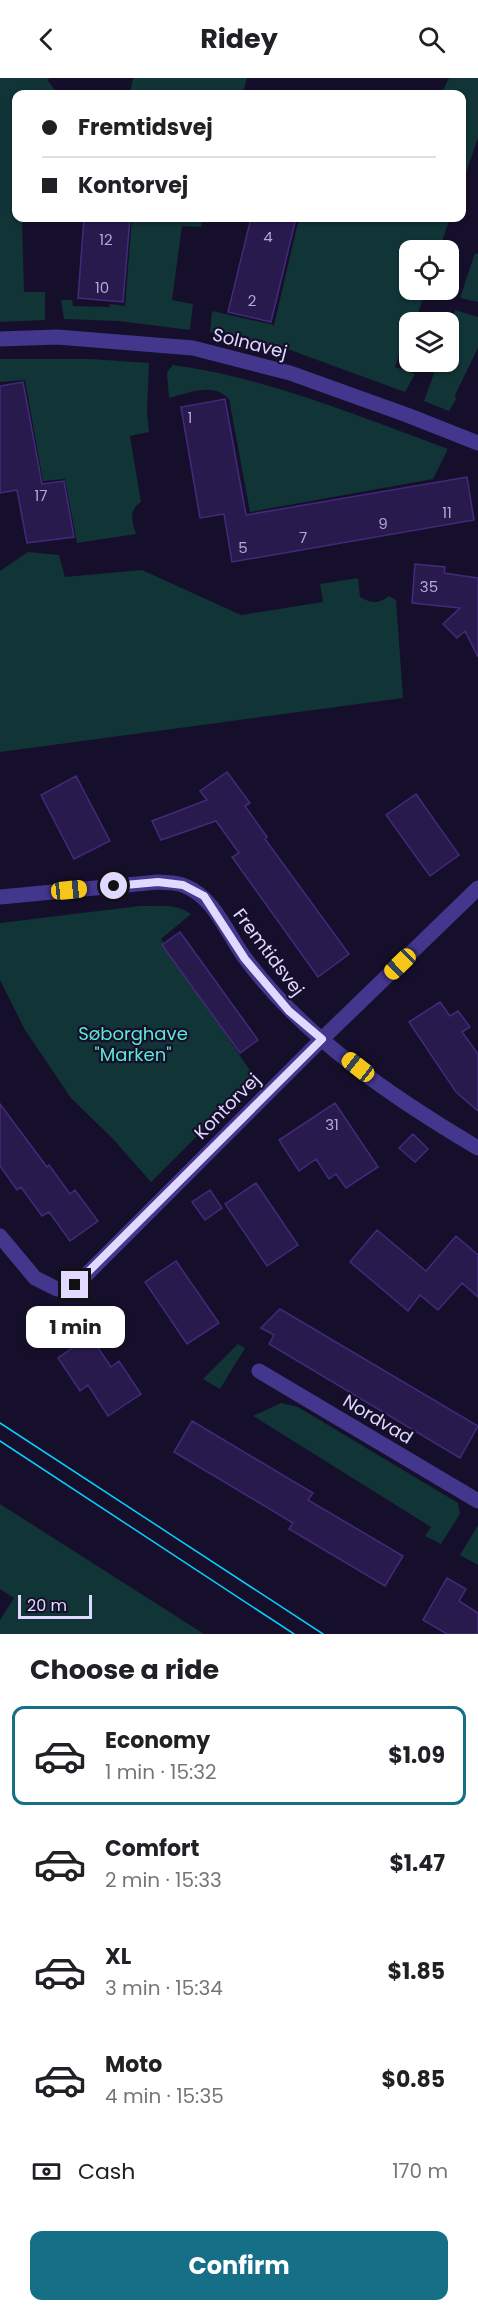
<!DOCTYPE html>
<meta charset="utf-8">
<style>
body{margin:0;font-family:Poppins,sans-serif;background:#f2f2f2;color:#202124;height:100vh;display:flex;flex-direction:column;font-size:22px;white-space:nowrap}
*{box-sizing:border-box;margin:0}
p{font-size:20px;color:#757577}
.icon{flex:none;width:33px;height:33px;fill:none;stroke:currentColor;stroke-width:2;stroke-linecap:round;stroke-linejoin:round}
.map{position:relative;height:1556px;overflow:hidden}
.sheet{display:flex;flex-direction:column;background:#fff;flex:1}
.sheet>*{flex:none}
.guide{position:absolute;left:12px;top:12px;width:454px;height:132px;border-radius:12px;box-shadow:0 2px 4px #0004;display:grid;align-content:center;height:132px;padding:0 30px;background:#fff}
.tools{position:absolute;left:399px;top:162px;display:grid;gap:12px}
.tools a{display:grid;place-items:center;width:60px;height:60px;border-radius:12px;background:#fff;box-shadow:0 2px 4px #0004;font-size:30px}
.scale{position:absolute;left:18px;bottom:15px;width:74px;box-sizing:border-box;padding-left:6px;border:3px solid #e1d9ff;border-top:0;font-size:16px;line-height:21px;white-space:nowrap;color:#e1d9ff;-webkit-text-stroke:4px #160f2b;paint-order:stroke}
.end{position:absolute;width:27px;height:27px;margin:-14px;border:8px solid #e1d9ff;background:#111;box-shadow:0 0 0 3px #111}
.from{border-radius:50%}
.bubble{position:absolute;height:42px;border-radius:12px;background:#fff;box-shadow:0 2px 4px #0004;font-size:20px;font-weight:700;line-height:42px;text-align:center}
.car{position:absolute;width:18px;height:36px;margin:-18px -9px;border-radius:8px;box-shadow:0 0 4px 2px #0007;background:linear-gradient(#f5c518 24%,#345 0 40%,#f5c518 0 76%,#345 0 86%,#f5c518 0)}
.guide b{display:flex;align-items:center;gap:21px;height:57px;font-size:22px}
.guide b+b{border-top:2px solid #e0e0e0}
.guide i{width:15px;height:15px;background:#202124}
ul{padding:0;list-style:none}
li{display:flex;align-items:center;gap:18px;height:99px;margin:0 12px 9px;padding:0 18px;border:3px solid transparent;border-radius:12px}
li div{flex:1}
li b{display:block;font-size:22px}
li em{font-style:normal;font-weight:700}
li.on{border-color:#146f87}
li>.icon{width:54px;height:54px;stroke-width:1.5}
h2{padding:0 30px;font-size:27px;line-height:72px}
.pay{display:flex;align-items:center;gap:15px;height:66px;padding:0 30px;font-size:22px}
.pay p{margin-inline-start:auto}
.action{display:flex;gap:12px;margin-top:auto;padding:12px 30px}
.action a{flex:1;height:69px;border-radius:12px;background:#146f87;color:#fff;font-size:24px;font-weight:700;line-height:69px;text-align:center}
header{display:flex;justify-content:space-between;align-items:center;height:78px;padding:0 30px;background:#fff;font-size:27px;font-weight:700}
.map>svg:first-child{display:block}
.green{fill:#113436}
.building{fill:#291a4e;stroke:#422a7b;stroke-width:1.5}
.lines{fill:none;stroke-linecap:round;stroke-linejoin:round}
.minor{stroke:#42378d;stroke-width:15}
.tram{stroke:#05cfff;stroke-width:1.5}
.route{stroke:#e1d9ff;stroke-width:8}
.labels{text-anchor:middle;dominant-baseline:central;stroke-width:4.5;stroke-linejoin:round;paint-order:stroke}
.number-label{font-size:15px;fill:#b3a9d3}
.street-label{font-size:18px;fill:#e1d9ff;stroke:#160f2b}
.park-label{font-size:18px;fill:#5ce9d2;stroke:#160f2b}
</style>
<header><svg class="icon" aria-label="back" viewBox="0 0 24 24"><path d="M15 5l-7 7 7 7"/></svg>Ridey<svg class="icon" aria-label="search" viewBox="0 0 24 24"><circle cx="10" cy="10" r="6"/><path d="M15 15l6 6"/></svg></header>
<div class="map">
<svg width="478" height="1556" viewBox="0 0 478 1556">
<rect width="100%" height="100%" fill="#160f2b"/>
<path class="green" d="M0,0H50L47,2L55,12V16H16V140H22L24,214H45V242L0,244Z
M133,0H247L242,16H130Z
M449,0H478V60L462,106V16H441Z
M132,140H202L201,149L182,148L172,222L193,226L190,252L118,243L64,241L61,222H72L73,228L110,229L109,226L125,228Z
M298,140H450L439,172H410V212H426L415,244H410L409,270L402,268L395,289L415,296L405,314L290,272L210,254L212,233L274,247L299,140Z
M475,175L478,176V224L460,220Z
M455,232L478,239V270L455,317L456,321L449,333L424,323L438,284H448L449,252Z
M0,281H91L149,285L147,334L149,354L130,358L141,424C128,432 132,444 136,456L77,465L65,401L43,403L25,302L0,304Z
M173,287C268,300 358,338 448,371L433,401L250,434L229,321C212,304 190,315 169,320L167,294Z
M28,474L59,477L65,499L142,492L241,537L323,524L320,506L358,500L360,519C372,526 379,526 389,518L396,522L403,620L0,674V493Z
M140,828C158,828 176,825 191,836L161,861L255,1000L151,1104L113,1061L71,1020L25,952L0,902V845Z
M238,1266L245,1270L220,1311L203,1301Z
M281,1325L298,1329L458,1425L460,1436L441,1466L425,1458L431,1449L253,1338Z
M0,1426L204,1556H0V1542L14,1520L0,1511Z
M478,1447V1487L460,1477Z"/>
<path class="building" d="M84,140H130L123,224L78,220Z
M251,140H296L271,244L228,234Z
M23,304L42,406L64,403L74,459L27,465L17,412L0,415V308Z
M225,321L246,437L467,399L474,442L232,484L224,436L200,440L181,329Z
M415,486L445,489L444,495L478,500V579L465,553L457,560L443,546L460,530L412,525Z
M227,694L250,725L245,728L267,759L265,761L349,876L318,899L232,779L239,775L216,743L161,762L152,743L207,722L200,713Z
M76,698L110,763L74,781L41,717Z
M416,716L459,777L430,798L386,737Z
M180,854L258,962L240,975L162,867Z
M440,924L450,938L458,933L470,949L462,954L478,976V1033L456,1014L409,944Z
M335,1025L378,1089L346,1110L336,1096L329,1101L316,1081L299,1093L279,1062Z
M0,1026L47,1089L49,1087L70,1116L75,1112L98,1143L70,1163L49,1134L42,1138L21,1109L17,1112L0,1088Z
M413,1056L428,1071L415,1084L399,1070Z
M256,1105L298,1167L267,1188L225,1126Z
M210,1112L222,1130L205,1142L192,1124Z
M377,1152L426,1193L456,1158L478,1177V1219L462,1205L438,1232L420,1217L408,1233L350,1184Z
M176,1183L219,1245L187,1266L145,1204Z
M280,1231L478,1348L460,1380L269,1266L274,1257L261,1250Z
M90,1258L111,1289L119,1283L141,1316L108,1338L88,1307L80,1313L58,1280Z
M192,1343L313,1415L308,1422L403,1478L385,1508L289,1451L293,1445L174,1374Z
M447,1500L466,1511L459,1523L478,1535V1556H447L423,1542Z"/>
<g class="lines">
<path class="minor" d="M0,261L57,259L193,270L290,295L407,337L478,365
M0,819L158,804C167,805 177,804 185,808C215,820 227,856 245,880C303,959 395,1021 478,1070
M0,1158L35,1200L57,1211L76,1207L322,961L478,810
M259,1293L478,1423"/>
<path class="tram" d="M0,1345L323,1556
M0,1363L294,1556"/>
</g>
<g class="lines">
<path class="route" d="M75,1207L322,961L289,933L245,881L204,818L183,807L158,804L114,808"/>
</g>
<g class="labels">
<g class="number-label">
<text x="268" y="158">4</text>
<text x="106" y="161">12</text>
<text x="102" y="209">10</text>
<text x="252" y="222">2</text>
<text x="190" y="339">1</text>
<text x="41" y="417">17</text>
<text x="447" y="434">11</text>
<text x="383" y="445">9</text>
<text x="303" y="459">7</text>
<text x="243" y="469">5</text>
<text x="429" y="508">35</text>
<text x="332" y="1046">31</text>
</g>
<g class="street-label">
<text transform="translate(250 265) rotate(14)">Solnavej</text>
<text transform="translate(269 874) rotate(53)">Fremtidsvej</text>
<text transform="translate(227 1028) rotate(-45)">Kontorvej</text>
<text transform="translate(378 1341) rotate(31)">Nordvad</text>
</g>
<g class="park-label">
<text x="133" y="955">Søborghave<tspan x="133" dy="21">"Marken"</tspan></text>
</g>
</g>
</svg>
<div class="tools">
<a><svg class="icon" aria-label="locate" viewBox="0 0 24 24"><circle cx="12" cy="12" r="6"/><path d="M12 2v4M12 18v4M2 12h4M18 12h4"/></svg></a>
<a><svg class="icon" aria-label="layers" viewBox="0 0 24 24"><path d="M12 4l9 5-9 5-9-5zM3 14l9 5 9-5"/></svg></a>
</div>
<div class="scale">20 m</div>
<i class="end from" style="left:114px;top:808px"></i>
<i class="end" style="left:75px;top:1207px"></i>
<div class="bubble" style="left:26px;top:1228px;width:99px">1 min</div>
<i class="car" style="left:69px;top:812px;rotate:84deg"></i>
<i class="car" style="left:400px;top:886px;rotate:226deg"></i>
<i class="car" style="left:358px;top:989px;rotate:308deg"></i>
<div class="guide">
<b><i class="from"></i>Fremtidsvej</b>
<b><i></i>Kontorvej</b>
</div>
</div>
<section class="sheet">
<h2>Choose a ride</h2>
<ul>
<li class="on"><svg class="icon" aria-label="car" viewBox="0 0 24 24"><path d="M5 17H2v-5l4-1 3-4h7l3 4 3 1v5h-3M9 17h6M6 11h13"/><circle cx="7" cy="17" r="2"/><circle cx="17" cy="17" r="2"/></svg><div><b>Economy</b><p>1 min · 15:32</p></div><em>$1.09</em></li>
<li><svg class="icon" aria-label="car" viewBox="0 0 24 24"><path d="M5 17H2v-5l4-1 3-4h7l3 4 3 1v5h-3M9 17h6M6 11h13"/><circle cx="7" cy="17" r="2"/><circle cx="17" cy="17" r="2"/></svg><div><b>Comfort</b><p>2 min · 15:33</p></div><em>$1.47</em></li>
<li><svg class="icon" aria-label="car" viewBox="0 0 24 24"><path d="M5 17H2v-5l4-1 3-4h7l3 4 3 1v5h-3M9 17h6M6 11h13"/><circle cx="7" cy="17" r="2"/><circle cx="17" cy="17" r="2"/></svg><div><b>XL</b><p>3 min · 15:34</p></div><em>$1.85</em></li>
<li><svg class="icon" aria-label="car" viewBox="0 0 24 24"><path d="M5 17H2v-5l4-1 3-4h7l3 4 3 1v5h-3M9 17h6M6 11h13"/><circle cx="7" cy="17" r="2"/><circle cx="17" cy="17" r="2"/></svg><div><b>Moto</b><p>4 min · 15:35</p></div><em>$0.85</em></li>
</ul>
<div class="pay"><svg class="icon" aria-label="cash" viewBox="0 0 24 24"><path d="M3 7h18v10H3z"/><circle cx="12" cy="12" r="2"/></svg>Cash<p>170 m</p></div>
<div class="action"><a>Confirm</a></div>
</section>
